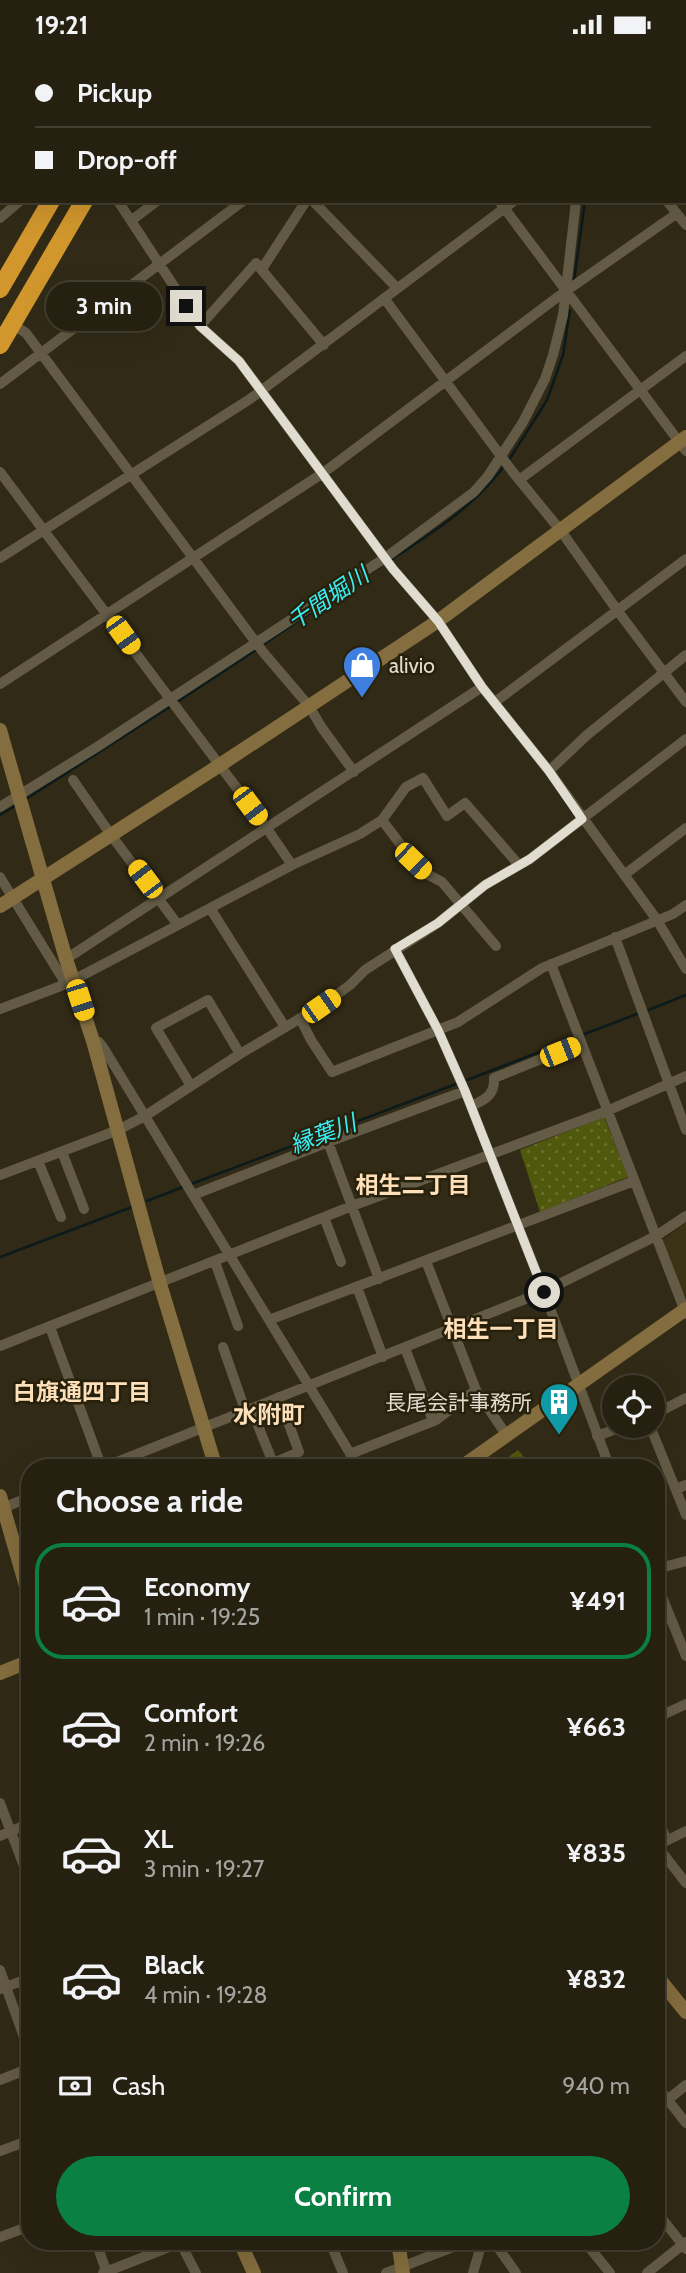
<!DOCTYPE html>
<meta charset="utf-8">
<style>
body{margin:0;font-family:Cabin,"Noto Sans JP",sans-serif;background:#2d2819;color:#f1f3f6;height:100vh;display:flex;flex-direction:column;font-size:26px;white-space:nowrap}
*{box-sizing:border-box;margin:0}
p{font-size:23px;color:#a3a39f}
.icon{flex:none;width:38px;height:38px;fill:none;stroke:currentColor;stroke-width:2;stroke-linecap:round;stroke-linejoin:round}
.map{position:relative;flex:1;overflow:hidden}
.sheet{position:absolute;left:21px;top:1410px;width:644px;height:791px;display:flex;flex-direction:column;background:#252010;border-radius:28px;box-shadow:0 7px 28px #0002,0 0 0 2px #423e30}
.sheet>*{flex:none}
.hud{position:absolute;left:0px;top:0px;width:686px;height:154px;box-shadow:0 7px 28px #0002,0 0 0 2px #423e30;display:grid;align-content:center;height:154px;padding:0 35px;background:#252010}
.controls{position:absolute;left:602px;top:1326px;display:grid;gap:14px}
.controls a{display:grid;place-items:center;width:63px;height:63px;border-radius:50%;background:#252010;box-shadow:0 7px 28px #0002,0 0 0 2px #423e30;font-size:35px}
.end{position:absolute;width:32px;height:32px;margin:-16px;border:9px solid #e1dcd0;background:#111;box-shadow:0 0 0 4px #111}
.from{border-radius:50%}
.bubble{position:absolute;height:49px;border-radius:24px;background:#252010;box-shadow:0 7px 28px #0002,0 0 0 2px #423e30;font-size:23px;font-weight:700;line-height:49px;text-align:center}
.car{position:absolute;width:21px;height:42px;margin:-21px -10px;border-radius:9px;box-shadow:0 0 5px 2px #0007;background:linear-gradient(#f5c518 24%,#345 0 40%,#f5c518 0 76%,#345 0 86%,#f5c518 0)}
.hud b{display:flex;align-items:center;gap:24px;height:66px;font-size:26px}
.hud b+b{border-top:2px solid #423e30}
.hud i{width:18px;height:18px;background:#f1f3f6}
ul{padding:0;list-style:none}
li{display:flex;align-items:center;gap:21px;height:116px;margin:0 14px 10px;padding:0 21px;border:4px solid transparent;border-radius:28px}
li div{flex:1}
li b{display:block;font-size:26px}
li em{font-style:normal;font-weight:700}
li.selected{border-color:#0b8043}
li>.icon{width:63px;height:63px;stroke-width:1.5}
h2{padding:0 35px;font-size:32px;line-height:84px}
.pay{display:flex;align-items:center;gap:18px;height:77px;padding:0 35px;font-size:26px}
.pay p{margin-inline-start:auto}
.cta{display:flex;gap:14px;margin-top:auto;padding:14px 35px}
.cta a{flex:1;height:80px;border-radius:42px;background:#0b8043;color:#fff;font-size:28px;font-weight:700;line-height:80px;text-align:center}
.status{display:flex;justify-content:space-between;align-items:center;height:49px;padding:0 35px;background:#252010;direction:ltr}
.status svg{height:19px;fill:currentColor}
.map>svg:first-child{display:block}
.built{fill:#3c3317}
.grass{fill:url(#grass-dots)}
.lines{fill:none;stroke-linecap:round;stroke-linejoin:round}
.stream{stroke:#0b1a1b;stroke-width:2.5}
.street{stroke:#635b45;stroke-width:10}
.secondary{stroke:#846d3e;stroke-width:14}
.highway{stroke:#d1972d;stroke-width:18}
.route{stroke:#e1dcd0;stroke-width:9}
.labels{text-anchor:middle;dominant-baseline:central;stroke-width:5;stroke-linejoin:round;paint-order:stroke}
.poi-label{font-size:21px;fill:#e1dcd0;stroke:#27210c;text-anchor:start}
.water-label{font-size:23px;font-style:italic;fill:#38eff5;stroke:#27210c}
.neighbourhood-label{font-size:23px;font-weight:bold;fill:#fddfb9;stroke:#27210c}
.quarter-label{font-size:24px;font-weight:bold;fill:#fddfb9;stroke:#27210c}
</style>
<div class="status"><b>19:21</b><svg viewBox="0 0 49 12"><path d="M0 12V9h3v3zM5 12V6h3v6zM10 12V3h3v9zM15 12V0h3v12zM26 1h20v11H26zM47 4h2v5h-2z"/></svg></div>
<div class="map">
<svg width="686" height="2224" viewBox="0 0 686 2224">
<defs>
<pattern id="grass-dots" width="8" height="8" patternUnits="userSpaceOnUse" patternTransform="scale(1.75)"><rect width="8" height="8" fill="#50580d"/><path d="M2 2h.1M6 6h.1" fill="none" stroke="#696f2f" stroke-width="1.8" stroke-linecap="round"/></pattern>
</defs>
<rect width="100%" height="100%" fill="#312a16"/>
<path class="built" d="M686,1174V1245H681L661,1193Z"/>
<path class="grass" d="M604,1068L628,1128L540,1163L520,1101Z
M518,1401L533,1419H499L497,1416Z"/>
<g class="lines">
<path class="stream" d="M604,2L605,0
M574,232L585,152
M509,411L547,351L563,306L570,261
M389,512C432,484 474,458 505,416
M261,597L381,517
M177,653L256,601
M26,750L171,657
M0,766L15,757
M646,962L686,946
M582,986L637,965
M467,1031L573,990
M191,1135L456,1035
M147,1152L183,1138
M0,1208L132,1158"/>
<path class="street" d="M5,0L6,2
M194,0L196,2
M385,0L386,2
M544,0L545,2
M225,2L227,0
M356,2L359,0
M447,2L449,0
M596,2V0
M612,2L613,0
M684,25L686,24
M0,67L2,66
M118,152L200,277L256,214L324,296
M313,152L397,239
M499,152L686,402
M667,152L686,176
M0,169L20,152
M132,171L157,152
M262,220L306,152
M384,249L512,422L561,482L617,561L686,653
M12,275L26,284L263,603L309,657L322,679L354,723
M200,277L239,312L393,520L438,572L482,638L549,722L657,871L686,920
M0,335L243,152
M0,423L266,778L292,816L66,935L0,960
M519,431L686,307
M0,509L250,350L514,152
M0,635L323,424L559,247L676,165
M495,653L686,510
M549,722L587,686L686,606
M73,731L111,786L178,876
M0,758L97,698L385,509L474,443L488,427L523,373L545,330L553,306L563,266L576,152
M382,771L413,812L425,824L442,833L496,897
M292,816L360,785L382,771L406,738L423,729L447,767L465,754L519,816
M624,826L686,779
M0,828L66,935
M210,859L285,978
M615,888L686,1081
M395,900L438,981L465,1042
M66,910L482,638
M551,915L686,1265
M300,969L311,991L332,1023L458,973L542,919L673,865L686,856
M93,992L99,993L103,998L359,1419
M191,1037L156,979L208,951L240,1005
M471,1057C485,1051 495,1046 494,1029L581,994
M328,1093L379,1230
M62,1103L84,1160
M38,1112L61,1168
M0,1126L118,1081L145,1067L240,1005L321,957L350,936L365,921L438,874L485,836L530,810L686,690
M193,1146L328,1093L465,1042L544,1243L610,1419
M324,1168L341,1213
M426,1212L476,1341L507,1387
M215,1213L238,1277
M357,1238L383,1308
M269,1271L634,1132
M50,1278L102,1419L543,1243L656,1187L686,1167
M0,1297L352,1157L607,1062L686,1027
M223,1298L245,1361
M405,1299L433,1372
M251,1359L273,1414L299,1403L279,1348
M653,1366L686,1349
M650,1377L686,1466
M597,1387L624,1377
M350,1405L436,1371L476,1341
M676,1440L686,1436
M0,1460L30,1448
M656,1520L686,1512
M656,1533L686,1607
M656,1669L686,1655
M0,1754L30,1833
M656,1767L667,1791
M0,1787L30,1774
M656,1797L686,1782
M657,1797L686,1834
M0,1921L30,2005
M0,1940L30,1929
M0,2031L30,2019
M656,2036L686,2074
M656,2060L686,2036
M0,2102L30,2091
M656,2162L686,2200
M0,2188L30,2177
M96,2193L107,2224
M180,2193L196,2224
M330,2193L343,2224
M494,2193L516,2224
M585,2193L610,2224
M103,2224L182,2193
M386,2224L466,2193
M473,2224L482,2193
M647,2224L686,2193"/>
<path class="secondary" d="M0,681L66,910L93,992L160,1235L216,1419
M0,857L220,716L438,572L686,388
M460,1419L686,1260
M0,1447L30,1551
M0,1624L30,1612
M656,1926L686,1963
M240,2193L254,2224
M398,2193L403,2224"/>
<path class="highway" d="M142,2L143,0
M173,2L174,0
M0,240L51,152
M0,296L84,152"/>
</g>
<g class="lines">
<path class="route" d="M186,257L200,277L239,312L393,520L438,572L482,638L549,722L582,770L530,810L485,836L438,874L395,900L438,981L465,1042L544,1243"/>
</g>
<defs>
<g id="shop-pin" transform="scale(2.0125)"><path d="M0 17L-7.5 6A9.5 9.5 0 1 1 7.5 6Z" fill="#3f7fe0" stroke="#27210c"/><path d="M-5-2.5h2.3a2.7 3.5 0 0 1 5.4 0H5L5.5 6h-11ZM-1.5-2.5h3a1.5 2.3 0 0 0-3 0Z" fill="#fff"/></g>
<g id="building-pin" transform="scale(2.0125)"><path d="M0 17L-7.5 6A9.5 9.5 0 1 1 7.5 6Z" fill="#0f9aa8" stroke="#27210c"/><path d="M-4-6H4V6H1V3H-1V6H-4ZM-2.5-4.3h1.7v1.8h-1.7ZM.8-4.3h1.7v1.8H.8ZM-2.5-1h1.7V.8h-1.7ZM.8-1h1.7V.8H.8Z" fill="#fff"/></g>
</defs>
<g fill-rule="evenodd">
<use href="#shop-pin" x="362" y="616"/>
<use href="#building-pin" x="559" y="1353"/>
</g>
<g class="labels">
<g class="poi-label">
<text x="389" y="616">alivio</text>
<text x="532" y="1353" text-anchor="end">長尾会計事務所</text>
</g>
<g class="water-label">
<text transform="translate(328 549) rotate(-34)">千間堀川</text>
<text transform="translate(323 1085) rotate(-21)">縁葉川</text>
</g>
<g class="neighbourhood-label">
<text x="413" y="1136">相生二丁目</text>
<text x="501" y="1280">相生一丁目</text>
<text x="82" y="1343">白旗通四丁目</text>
</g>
<g class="quarter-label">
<text x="269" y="1365">水附町</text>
</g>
</g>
</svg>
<div class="controls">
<a><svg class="icon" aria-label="locate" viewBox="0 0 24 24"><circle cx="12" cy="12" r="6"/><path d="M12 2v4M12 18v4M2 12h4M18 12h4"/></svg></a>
</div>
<i class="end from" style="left:544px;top:1243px"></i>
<i class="end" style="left:186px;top:257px"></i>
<div class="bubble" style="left:46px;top:233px;width:116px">3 min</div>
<i class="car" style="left:123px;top:586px;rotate:144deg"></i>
<i class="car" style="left:250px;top:757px;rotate:143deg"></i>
<i class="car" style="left:413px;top:812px;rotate:134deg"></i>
<i class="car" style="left:145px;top:830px;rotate:323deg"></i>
<i class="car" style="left:80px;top:951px;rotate:162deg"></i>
<i class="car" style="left:321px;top:957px;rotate:55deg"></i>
<i class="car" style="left:560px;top:1003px;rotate:68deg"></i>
<div class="hud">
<b><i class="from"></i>Pickup</b>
<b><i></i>Drop-off</b>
</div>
<section class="sheet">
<h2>Choose a ride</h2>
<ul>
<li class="selected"><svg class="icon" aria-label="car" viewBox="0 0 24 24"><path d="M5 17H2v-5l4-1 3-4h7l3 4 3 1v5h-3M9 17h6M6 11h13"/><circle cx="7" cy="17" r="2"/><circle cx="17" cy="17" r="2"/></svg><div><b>Economy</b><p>1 min · 19:25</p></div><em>¥491</em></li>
<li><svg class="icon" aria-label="car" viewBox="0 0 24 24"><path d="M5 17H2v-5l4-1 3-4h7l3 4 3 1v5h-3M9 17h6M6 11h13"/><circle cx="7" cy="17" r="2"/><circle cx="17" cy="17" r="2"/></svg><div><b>Comfort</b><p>2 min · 19:26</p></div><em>¥663</em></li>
<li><svg class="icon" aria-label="car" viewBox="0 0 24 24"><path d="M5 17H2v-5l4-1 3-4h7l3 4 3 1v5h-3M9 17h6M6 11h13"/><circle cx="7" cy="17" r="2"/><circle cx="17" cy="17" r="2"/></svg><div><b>XL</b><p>3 min · 19:27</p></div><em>¥835</em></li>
<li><svg class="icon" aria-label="car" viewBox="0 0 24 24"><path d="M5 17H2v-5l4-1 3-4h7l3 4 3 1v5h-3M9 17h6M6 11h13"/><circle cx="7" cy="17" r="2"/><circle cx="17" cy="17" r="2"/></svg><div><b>Black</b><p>4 min · 19:28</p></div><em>¥832</em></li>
</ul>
<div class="pay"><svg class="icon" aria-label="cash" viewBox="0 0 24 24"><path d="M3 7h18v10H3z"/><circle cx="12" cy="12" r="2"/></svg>Cash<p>940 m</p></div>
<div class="cta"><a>Confirm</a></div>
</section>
</div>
